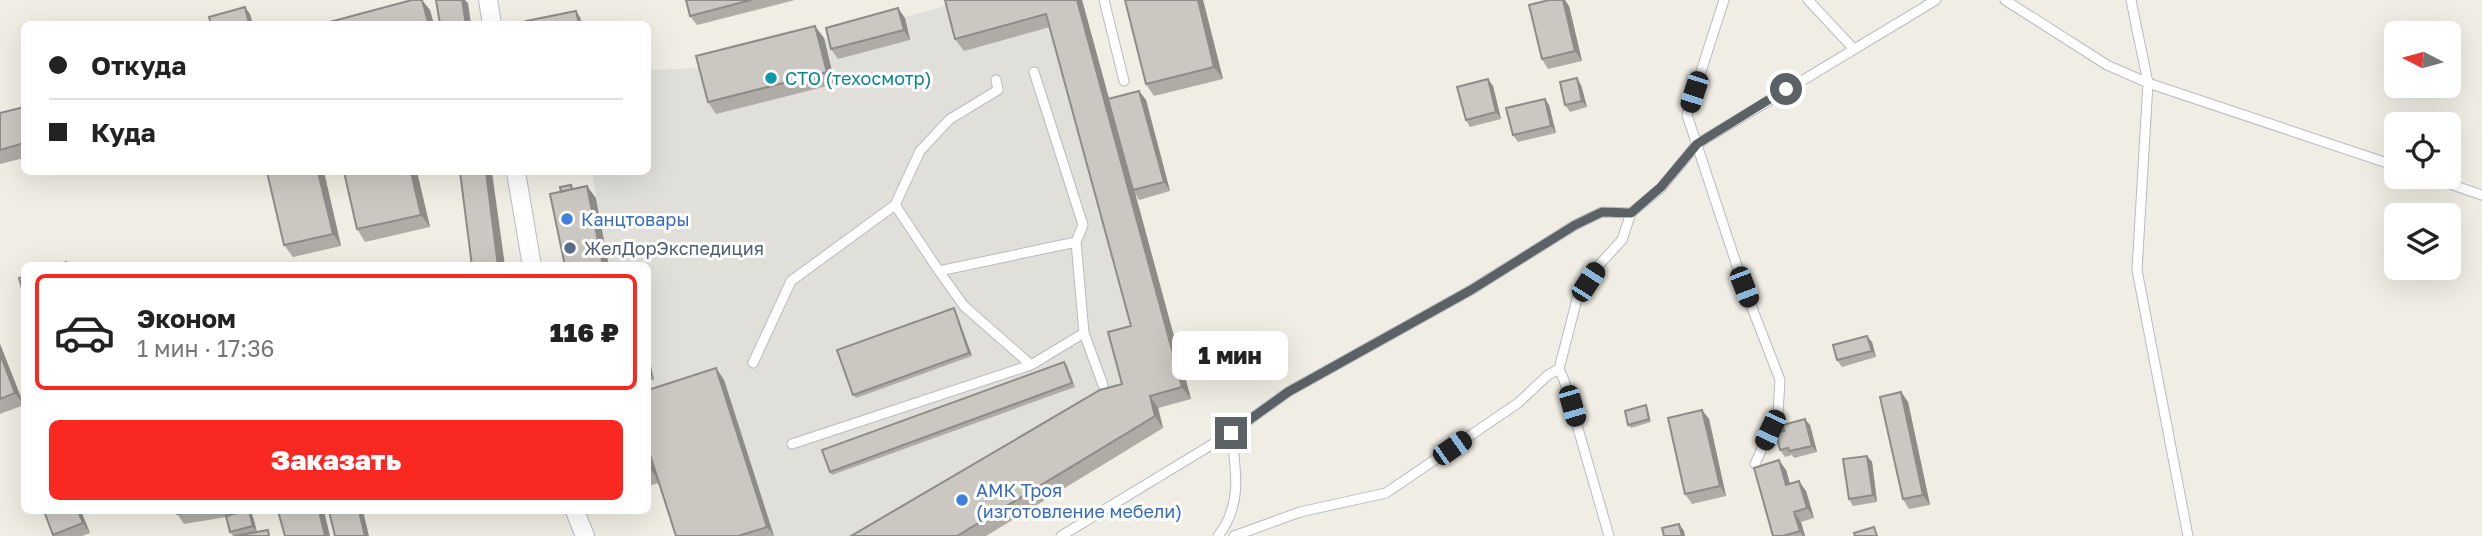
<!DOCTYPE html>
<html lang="ru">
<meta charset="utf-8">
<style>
body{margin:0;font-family:"Golos Text",sans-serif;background:#f6f6f6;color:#222;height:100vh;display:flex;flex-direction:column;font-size:26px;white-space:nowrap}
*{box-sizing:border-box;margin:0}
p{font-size:23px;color:#767676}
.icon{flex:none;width:38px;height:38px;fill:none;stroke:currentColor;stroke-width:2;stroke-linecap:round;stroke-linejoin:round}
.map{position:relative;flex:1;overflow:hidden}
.details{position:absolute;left:21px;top:262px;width:630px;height:252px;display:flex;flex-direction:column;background:#fff;border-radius:10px;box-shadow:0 7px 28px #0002}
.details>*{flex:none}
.top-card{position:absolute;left:21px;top:21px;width:630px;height:154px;border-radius:10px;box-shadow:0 7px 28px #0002;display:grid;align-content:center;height:154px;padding:0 28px;background:#fff}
.needle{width:46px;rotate:276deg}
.buttons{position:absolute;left:2384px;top:21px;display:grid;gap:14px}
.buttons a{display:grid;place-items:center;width:77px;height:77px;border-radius:10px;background:#fff;box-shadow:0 7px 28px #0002;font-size:35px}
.end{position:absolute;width:32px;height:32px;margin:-16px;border:9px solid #5c6166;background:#fff;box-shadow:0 0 0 4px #fff}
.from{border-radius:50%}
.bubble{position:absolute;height:49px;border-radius:10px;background:#fff;box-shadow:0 7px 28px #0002;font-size:23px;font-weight:800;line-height:49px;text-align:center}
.car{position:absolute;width:21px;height:42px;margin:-21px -10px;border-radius:9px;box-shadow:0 0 5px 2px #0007;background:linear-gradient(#222 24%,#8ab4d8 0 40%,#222 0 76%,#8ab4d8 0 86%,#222 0)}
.top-card b{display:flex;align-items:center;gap:24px;height:66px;font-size:26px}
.top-card b+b{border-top:2px solid #e0e0e0}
.top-card i{width:18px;height:18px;background:#222}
ul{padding:12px 0 0;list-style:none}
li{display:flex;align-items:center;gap:21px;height:116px;margin:0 14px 10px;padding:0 14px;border:4px solid transparent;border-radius:10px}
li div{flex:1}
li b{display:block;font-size:26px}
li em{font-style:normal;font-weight:800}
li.active{border-color:#f92922}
li>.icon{width:63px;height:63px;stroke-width:1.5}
.button{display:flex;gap:14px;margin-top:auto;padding:14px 28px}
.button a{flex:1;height:80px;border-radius:10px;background:#f92922;color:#fff;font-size:28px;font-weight:800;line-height:80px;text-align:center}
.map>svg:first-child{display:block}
.industrial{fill:#e1dfd9}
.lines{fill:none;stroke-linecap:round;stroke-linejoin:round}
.service-casing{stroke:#b7bbc0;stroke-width:11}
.minor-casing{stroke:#b7bbc0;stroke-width:20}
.service{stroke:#fff;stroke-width:9}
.minor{stroke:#fff;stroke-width:18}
.wall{fill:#afaca6}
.shaded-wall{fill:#8e8c87}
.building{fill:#cbc8c1;stroke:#8e8c87;stroke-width:2}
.route{stroke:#5c6166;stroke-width:9}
.culture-dot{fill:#0f9aa8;stroke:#fff;stroke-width:2.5}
.shop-dot{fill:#3f7fe0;stroke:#fff;stroke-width:2.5}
.service-dot{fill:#5c6f8a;stroke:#fff;stroke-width:2.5}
.labels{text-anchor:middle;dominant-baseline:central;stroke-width:6;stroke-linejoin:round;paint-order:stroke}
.culture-label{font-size:18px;fill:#0d838f;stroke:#fff;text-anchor:start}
.shop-label{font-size:18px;fill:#366cbe;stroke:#fff;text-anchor:start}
.service-label{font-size:18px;fill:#4e5e75;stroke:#fff;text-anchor:start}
</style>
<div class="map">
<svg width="2482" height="536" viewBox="0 0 2482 536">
<rect width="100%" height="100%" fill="#f0ede4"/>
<path class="industrial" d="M967,0H1082L1191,399L1159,408L1163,428L986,536H774L648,405V382L654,380L648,356V266H609L592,172H648V70L705,68L832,37Z"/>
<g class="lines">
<g class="service-casing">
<path id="service" d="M1104,0L1124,81
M1724,0L1687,115L1744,287L1780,380L1778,413L1755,464
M1808,0L1853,48
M2005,0L2107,65L2148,83L2396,166
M2131,0L2148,83L2137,270L2188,536
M1034,72L1083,225L1076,242L1084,333L1103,385
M2429,177L2482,195
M895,205L939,271L1076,242
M939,271L964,306L1031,365
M753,363L791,281L895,205L920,151L950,119L998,90L996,80
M792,444L1031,365L1084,333
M1061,536L1231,433L1288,392L1471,290L1575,225L1602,212L1631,213
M1218,536C1243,504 1236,470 1231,433
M1234,536L1300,512L1386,493L1518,403L1548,375L1559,369
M1609,536L1564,380L1559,369L1577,299L1599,265L1622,240L1631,213L1661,188L1697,144L1936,0"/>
</g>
<g class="minor-casing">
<path id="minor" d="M488,0L492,24
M516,172L532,266
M575,511L585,536"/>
</g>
<use href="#service" class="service"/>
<use href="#minor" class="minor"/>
</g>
<path class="wall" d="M686,0H795L697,25L690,16Z
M945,0H1082L1109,99L1139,91L1146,100L1170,191L1139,200L1135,193L1191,399L1158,408L1163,428L986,536H851L1122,384L1131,326L1050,27L964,51L955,39Z
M1125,0H1203L1223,79L1154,96L1146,84Z
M1569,6L1582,61L1548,69L1542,59Z
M905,18L910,40L838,59L831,49Z
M824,38L835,84L716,114L708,102Z
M1581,85L1587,107L1570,112L1565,105Z
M1493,86L1501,119L1470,127L1466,120Z
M1545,99L1549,105L1556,133L1518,142L1513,135Z
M24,107V158L0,164V113Z
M324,172L341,246L293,257L284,245Z
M417,172L430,227L365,242L357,229Z
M954,308L956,312L972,356L856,398L853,395Z
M1872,342L1876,357L1842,367L1837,360Z
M0,344L24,405L0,414Z
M648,354L654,380L648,381Z
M1064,362L1067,365L1075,387L832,475L830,472Z
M716,368L724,380L774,536H676L659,483L648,486V390Z
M1901,392L1908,402L1930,505L1909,509L1903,499Z
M1648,409L1651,422L1631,428L1628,425Z
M1702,410L1709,419L1726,496L1692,504L1685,494Z
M1810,425L1817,452L1794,458L1792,455L1785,457L1780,450L1784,431Z
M1867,456L1872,462L1877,502L1853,506L1849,499Z
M1786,470L1790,484L1806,491L1814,518L1801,522L1805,536H1773Z
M44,511H81L90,533L82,536H54Z
M176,511H266L251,513L253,517L257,532L233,536L230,532L226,517L184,524L177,514Z"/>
<path class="shaded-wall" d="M422,0L430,10L434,24H430L428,22Z
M462,0H465L468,3L471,24H466Z
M1077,0H1082L1134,190H1133L1135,193L1191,399L1182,387Z
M1198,0H1203L1223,79L1214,67Z
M1563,0H1565L1569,6L1582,61L1575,51Z
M245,7L250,14L253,24H250L249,23Z
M898,8L905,18L910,40L904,30Z
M576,11L580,17L582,24H579Z
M815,26L824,38L835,84L827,72Z
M1577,78L1581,85L1587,107L1582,101Z
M1488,79L1493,86L1501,119L1496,112Z
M1139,91L1146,100L1170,191L1164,182Z
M1545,99L1549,105L1556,133L1551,126Z
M318,172H324L341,246L333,234Z
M411,172H417L430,227L421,215Z
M486,172H492L505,266H498Z
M587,186L596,198L609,266H603Z
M954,308L956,312L972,356L969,353Z
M1867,336L1872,342L1876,357L1872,351Z
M0,344L24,405L15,393L0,354Z
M648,354L649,356L654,380L648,371Z
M716,368L724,380L774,536L767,527Z
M1901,392L1908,402L1930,505L1923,495Z
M1150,396L1158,408L1163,428L1155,416Z
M1702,410L1709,419L1726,496L1720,486Z
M1805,419L1810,425L1817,452L1812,446Z
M648,445L660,482L651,470L648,459Z
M1867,456L1872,462L1877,502L1873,495Z
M1779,460L1786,470L1793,494L1786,485Z
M1799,481L1806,491L1814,518L1807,508Z
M78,511H81L90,533L83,523Z
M250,511L253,517L257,532L253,526Z
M319,511H324L330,536H325Z
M359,511H363L369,536H365Z
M1794,512L1801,522L1805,536H1803L1800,531Z
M1679,524L1684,531L1685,536H1682Z"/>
<path class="building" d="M412,0H422L428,22L419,24H322Z
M436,0H462L466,24H440Z
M686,0H751L690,16Z
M945,0H1077L1182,387L1150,396L1155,416L957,536H851L1100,390L1122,384L1108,332L1131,326L1046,14L955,39Z
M1125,0H1198L1214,67L1146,84Z
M1549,0H1563L1575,51L1542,59L1529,5Z
M245,7L249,23L243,24H211L209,17Z
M898,8L904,30L831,49L826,28Z
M576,11L579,24H527L526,21Z
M815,26L827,72L708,102L696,56Z
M1577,78L1582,101L1565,105L1560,82Z
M1488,79L1496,112L1466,120L1457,87Z
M1139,91L1164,182L1133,190L1108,99Z
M1545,99L1551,126L1513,135L1506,108Z
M24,107V143L0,150V113Z
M267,172H318L333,234L284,245Z
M344,172H411L421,215L357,229Z
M460,172H486L498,266H472Z
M571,185L572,189L561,192L560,187Z
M587,186L603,266H565L550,194Z
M66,262L67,266H54Z
M24,276V295L19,278Z
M954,308L969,353L853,395L837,350Z
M1867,336L1872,351L1837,360L1833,345Z
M0,354L15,393L0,399Z
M1064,362L1072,383L830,472L822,450Z
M716,368L767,527L738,536H676L648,448V390Z
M1901,392L1923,495L1903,499L1880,397Z
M1646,405L1649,419L1628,425L1625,411Z
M1702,410L1720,486L1685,494L1668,418Z
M1805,419L1812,446L1789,451L1788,448L1780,450L1776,433L1784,431L1783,425Z
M1867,456L1873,495L1849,499L1843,459Z
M648,459L651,470L648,471Z
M1779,460L1786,485L1799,481L1807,508L1794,512L1800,531L1783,536H1773L1754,468Z
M44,511H78L83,523L53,535Z
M176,511H199L177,514Z
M245,511H249L253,526L230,532L226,516Z
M278,511H319L325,536H285Z
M329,511H359L365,536H335Z
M1679,524L1682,536H1664L1662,528Z
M1874,527L1877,536H1855L1854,533Z
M268,530L269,536H234Z"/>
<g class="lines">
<path class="route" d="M1231,433L1288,392L1471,290L1575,225L1602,212L1631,213L1661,187L1697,144L1786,89"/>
</g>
<circle class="culture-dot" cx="771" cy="78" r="7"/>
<g class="shop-dot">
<circle cx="567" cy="219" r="7"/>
<circle cx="962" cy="500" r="7"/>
</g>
<circle class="service-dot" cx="570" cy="248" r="7"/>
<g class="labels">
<g class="culture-label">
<text x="785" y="78">СТО (техосмотр)</text>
</g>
<g class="shop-label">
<text x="581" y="219">Канцтовары</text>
<text x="976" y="490">АМК Троя<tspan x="976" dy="21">(изготовление мебели)</tspan></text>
</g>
<g class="service-label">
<text x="584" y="248">ЖелДорЭкспедиция</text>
</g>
</g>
</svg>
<div class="buttons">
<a><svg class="needle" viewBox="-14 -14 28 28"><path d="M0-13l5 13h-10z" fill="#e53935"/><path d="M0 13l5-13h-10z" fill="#767676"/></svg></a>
<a><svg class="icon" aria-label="locate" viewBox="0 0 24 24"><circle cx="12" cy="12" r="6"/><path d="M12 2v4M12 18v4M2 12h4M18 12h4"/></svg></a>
<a><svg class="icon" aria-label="layers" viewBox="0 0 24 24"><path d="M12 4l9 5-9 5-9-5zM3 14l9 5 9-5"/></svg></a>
</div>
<i class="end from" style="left:1786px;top:89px"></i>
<i class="end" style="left:1231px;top:433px"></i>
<div class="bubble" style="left:1172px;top:331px;width:116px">1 мин</div>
<i class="car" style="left:1694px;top:92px;rotate:198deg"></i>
<i class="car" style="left:1588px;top:282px;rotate:33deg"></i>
<i class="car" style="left:1744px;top:287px;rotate:159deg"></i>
<i class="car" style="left:1572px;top:406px;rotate:164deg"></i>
<i class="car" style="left:1770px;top:430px;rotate:205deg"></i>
<i class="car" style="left:1452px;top:448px;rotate:55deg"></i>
<div class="top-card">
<b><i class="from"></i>Откуда</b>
<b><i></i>Куда</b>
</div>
<section class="details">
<ul>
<li class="active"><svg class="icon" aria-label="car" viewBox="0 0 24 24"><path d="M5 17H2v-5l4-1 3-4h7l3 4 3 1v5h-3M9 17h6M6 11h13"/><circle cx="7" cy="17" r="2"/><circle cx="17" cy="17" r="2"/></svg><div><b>Эконом</b><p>1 мин · 17:36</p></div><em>116 ₽</em></li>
</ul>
<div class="button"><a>Заказать</a></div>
</section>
</div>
